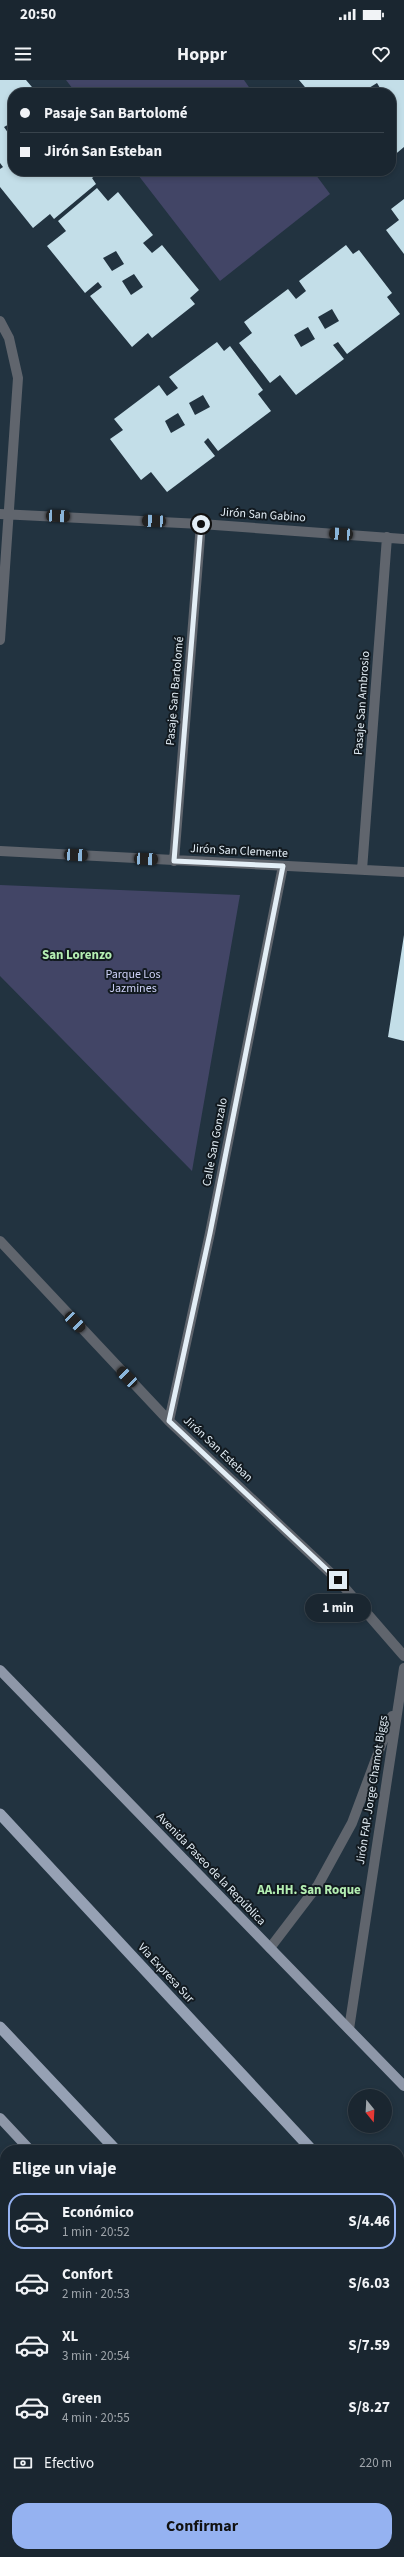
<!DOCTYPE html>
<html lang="es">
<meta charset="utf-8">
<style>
body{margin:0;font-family:"Source Sans 3",sans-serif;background:#232e38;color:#f1f3f6;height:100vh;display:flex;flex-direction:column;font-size:15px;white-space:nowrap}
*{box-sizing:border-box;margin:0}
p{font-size:13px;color:#9fa5ab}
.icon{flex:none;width:22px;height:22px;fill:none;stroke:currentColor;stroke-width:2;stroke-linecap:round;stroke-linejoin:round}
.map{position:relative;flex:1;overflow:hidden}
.drawer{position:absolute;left:0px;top:2065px;width:404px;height:412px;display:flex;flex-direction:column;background:#1a2630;border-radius:16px 16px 0 0;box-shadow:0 2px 6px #0003,0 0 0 1px #38434c}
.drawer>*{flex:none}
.hud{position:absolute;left:8px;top:8px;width:388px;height:88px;border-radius:16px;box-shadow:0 2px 6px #0003,0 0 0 1px #38434c;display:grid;align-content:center;height:88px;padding:0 12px;background:#1a2630}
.needle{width:26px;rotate:162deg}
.fabs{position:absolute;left:348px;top:2009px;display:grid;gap:8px}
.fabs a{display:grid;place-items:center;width:44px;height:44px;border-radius:50%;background:#1a2630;box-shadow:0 2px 6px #0003,0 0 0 1px #38434c;font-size:20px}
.end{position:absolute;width:18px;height:18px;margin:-9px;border:5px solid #e3eef6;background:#111;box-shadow:0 0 0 2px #111}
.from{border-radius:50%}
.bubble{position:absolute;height:28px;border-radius:14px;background:#1a2630;box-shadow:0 2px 6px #0003,0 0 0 1px #38434c;font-size:13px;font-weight:700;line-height:28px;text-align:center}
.car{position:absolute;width:12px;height:24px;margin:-12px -6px;border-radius:5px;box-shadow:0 0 3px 1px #0007;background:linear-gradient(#222 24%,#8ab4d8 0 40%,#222 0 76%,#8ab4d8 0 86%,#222 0)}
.hud b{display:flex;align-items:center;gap:14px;height:38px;font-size:15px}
.hud b+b{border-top:1px solid #38434c}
.hud i{width:10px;height:10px;background:#f1f3f6}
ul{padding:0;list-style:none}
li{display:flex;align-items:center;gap:12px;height:56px;margin:0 8px 6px;padding:0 4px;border:2px solid transparent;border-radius:16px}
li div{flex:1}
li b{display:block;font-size:15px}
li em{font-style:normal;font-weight:700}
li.active{border-color:#95b2f1}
li>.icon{width:36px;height:36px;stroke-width:1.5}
h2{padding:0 12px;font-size:18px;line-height:48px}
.pay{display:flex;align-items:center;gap:10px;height:44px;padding:0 12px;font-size:15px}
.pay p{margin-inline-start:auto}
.button{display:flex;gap:8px;margin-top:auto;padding:8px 12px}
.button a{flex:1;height:46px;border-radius:16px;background:#95b2f1;color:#111;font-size:16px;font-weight:700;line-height:46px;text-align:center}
.status{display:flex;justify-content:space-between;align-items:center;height:28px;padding:0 20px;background:#1a2630;direction:ltr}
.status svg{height:11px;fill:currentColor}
header{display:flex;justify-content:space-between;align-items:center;height:52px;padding:0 12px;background:#1a2630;font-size:18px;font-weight:700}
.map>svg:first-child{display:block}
.green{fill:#424566}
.building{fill:#c3dee8;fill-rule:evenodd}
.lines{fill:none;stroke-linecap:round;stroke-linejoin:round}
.minor{stroke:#60656d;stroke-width:10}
.primary{stroke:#8e97a8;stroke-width:10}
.trunk{stroke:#96a1b4;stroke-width:11}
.route{stroke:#e3eef6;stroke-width:5}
.labels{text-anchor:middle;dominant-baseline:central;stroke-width:4;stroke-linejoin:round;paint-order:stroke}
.street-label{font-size:12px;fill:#e3eef6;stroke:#121a20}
.park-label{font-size:12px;fill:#ced2f8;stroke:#121a20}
.neighbourhood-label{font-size:13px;font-weight:bold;fill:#b4eeb2;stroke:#121a20}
</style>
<div class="status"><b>20:50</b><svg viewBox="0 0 49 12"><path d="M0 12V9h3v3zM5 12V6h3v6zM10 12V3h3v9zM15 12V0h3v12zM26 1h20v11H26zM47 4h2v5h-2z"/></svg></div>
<header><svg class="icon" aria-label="menu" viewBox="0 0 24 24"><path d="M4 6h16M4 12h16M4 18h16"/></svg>Hoppr<svg class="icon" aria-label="heart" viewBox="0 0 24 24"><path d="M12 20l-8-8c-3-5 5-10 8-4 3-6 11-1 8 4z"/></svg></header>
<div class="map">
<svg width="404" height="2477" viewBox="0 0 404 2477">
<rect width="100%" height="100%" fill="#223340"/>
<path class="green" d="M66,0H244L253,13H76Z
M135,91H313L330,114L220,201Z
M0,805L240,815L192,1091L0,896Z"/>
<path class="building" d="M0,0H26L37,13H13V42L4,47L13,60V91H101L92,98L96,104L54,139L50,134L33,148L0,107V89L3,87L0,83Z
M299,0H404V67L392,77L391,75V13H383L377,3L364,11L366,13H310Z
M97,108L108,121L118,112L153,155L143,163L152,173L162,165L199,210L190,218L195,224L152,258L148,253L132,267L90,216L102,207L98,202L85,213L47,166L66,151L58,141ZM116,171L124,184L112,191L103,178ZM134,194L143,207L131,215L122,201Z
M404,119V174L386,150L399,140L391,129Z
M346,165L353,174L359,170L392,213L387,217L400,234L347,274L338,262L333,265L344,279L296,315L280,295L270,303L239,263L252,253L244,242L288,209L296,219L306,211L299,201ZM332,229L339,241L325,249L318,237ZM308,247L315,259L301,267L294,255Z
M217,262L224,271L230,266L263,310L258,314L271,331L218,371L208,358L204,362L215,376L167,412L151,392L141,400L110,359L123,350L114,339L159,305L167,316L178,308L169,297ZM203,315L210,327L195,335L189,323ZM178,333L185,345L171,353L165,341Z
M404,855V961L388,957Z"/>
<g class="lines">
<path class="minor" d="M0,241L9,258L18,298L0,560
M0,434L201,444L404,459
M0,771L404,792
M174,781L201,444
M362,790L387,457
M0,1161L169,1341L338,1500L404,1576
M169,1341L210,1153L283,786
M270,1868L318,1805L352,1743L392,1636
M349,1949L404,1588
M0,2413L5,2414"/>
<path class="primary" d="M0,1590L404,2006
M0,2038L30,2070
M399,2466L404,2473"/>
<path class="trunk" d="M0,1734L312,2070
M0,1947L116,2070
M399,2163L404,2169
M399,2370L404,2375"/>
</g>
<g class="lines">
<path class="route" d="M201,444L174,781L283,786L210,1153L169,1341L338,1500"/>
</g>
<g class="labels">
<g class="street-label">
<text transform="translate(263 435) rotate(4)">Jirón San Gabino</text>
<text transform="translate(175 611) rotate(-85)">Pasaje San Bartolomé</text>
<text transform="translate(362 623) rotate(-86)">Pasaje San Ambrosio</text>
<text transform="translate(239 771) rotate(3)">Jirón San Clemente</text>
<text transform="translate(215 1062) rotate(-79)">Calle San Gonzalo</text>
<text transform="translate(218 1369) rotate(43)">Jirón San Esteban</text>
<text transform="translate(372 1710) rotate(-81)">Jirón FAP. Jorge Chamot Biggs</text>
<text transform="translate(211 1789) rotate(46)">Avenida Paseo de la República</text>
<text transform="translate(166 1893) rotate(47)">Via Expresa Sur</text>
</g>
<g class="park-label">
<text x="133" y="894">Parque Los<tspan x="133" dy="14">Jazmines</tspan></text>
</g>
<g class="neighbourhood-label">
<text x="77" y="875">San Lorenzo</text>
<text x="309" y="1810">AA.HH. San Roque</text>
</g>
</g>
</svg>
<div class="fabs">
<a><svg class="needle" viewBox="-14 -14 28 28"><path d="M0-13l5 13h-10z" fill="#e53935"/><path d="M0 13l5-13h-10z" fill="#9fa5ab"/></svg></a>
</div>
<i class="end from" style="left:201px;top:444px"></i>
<i class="end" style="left:338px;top:1500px"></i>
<div class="bubble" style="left:305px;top:1514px;width:66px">1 min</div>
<i class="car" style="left:58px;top:436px;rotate:93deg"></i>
<i class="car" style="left:154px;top:441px;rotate:273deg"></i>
<i class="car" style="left:341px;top:454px;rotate:274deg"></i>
<i class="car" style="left:76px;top:775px;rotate:93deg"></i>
<i class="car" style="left:146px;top:779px;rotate:93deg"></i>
<i class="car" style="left:75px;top:1242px;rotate:136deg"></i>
<i class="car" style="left:127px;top:1297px;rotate:316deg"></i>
<div class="hud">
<b><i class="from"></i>Pasaje San Bartolomé</b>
<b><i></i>Jirón San Esteban</b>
</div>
<section class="drawer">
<h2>Elige un viaje</h2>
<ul>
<li class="active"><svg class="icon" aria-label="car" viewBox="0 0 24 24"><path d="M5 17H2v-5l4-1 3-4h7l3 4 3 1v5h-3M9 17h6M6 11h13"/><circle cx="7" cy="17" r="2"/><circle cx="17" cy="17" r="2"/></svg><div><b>Económico</b><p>1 min · 20:52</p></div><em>S/4.46</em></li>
<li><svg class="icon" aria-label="car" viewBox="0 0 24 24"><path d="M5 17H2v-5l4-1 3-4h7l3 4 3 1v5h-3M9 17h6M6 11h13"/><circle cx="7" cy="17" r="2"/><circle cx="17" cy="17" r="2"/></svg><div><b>Confort</b><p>2 min · 20:53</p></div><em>S/6.03</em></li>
<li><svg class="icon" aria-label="car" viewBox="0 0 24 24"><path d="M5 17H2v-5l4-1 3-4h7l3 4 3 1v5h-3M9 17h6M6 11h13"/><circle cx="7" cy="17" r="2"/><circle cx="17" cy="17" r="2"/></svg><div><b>XL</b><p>3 min · 20:54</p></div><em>S/7.59</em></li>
<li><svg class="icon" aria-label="car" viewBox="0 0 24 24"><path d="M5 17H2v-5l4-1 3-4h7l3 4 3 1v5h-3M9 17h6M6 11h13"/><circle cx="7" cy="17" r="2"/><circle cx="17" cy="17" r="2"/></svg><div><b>Green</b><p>4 min · 20:55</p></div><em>S/8.27</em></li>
</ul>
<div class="pay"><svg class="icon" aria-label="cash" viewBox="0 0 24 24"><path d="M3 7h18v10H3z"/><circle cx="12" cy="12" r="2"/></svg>Efectivo<p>220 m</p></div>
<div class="button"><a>Confirmar</a></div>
</section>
</div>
